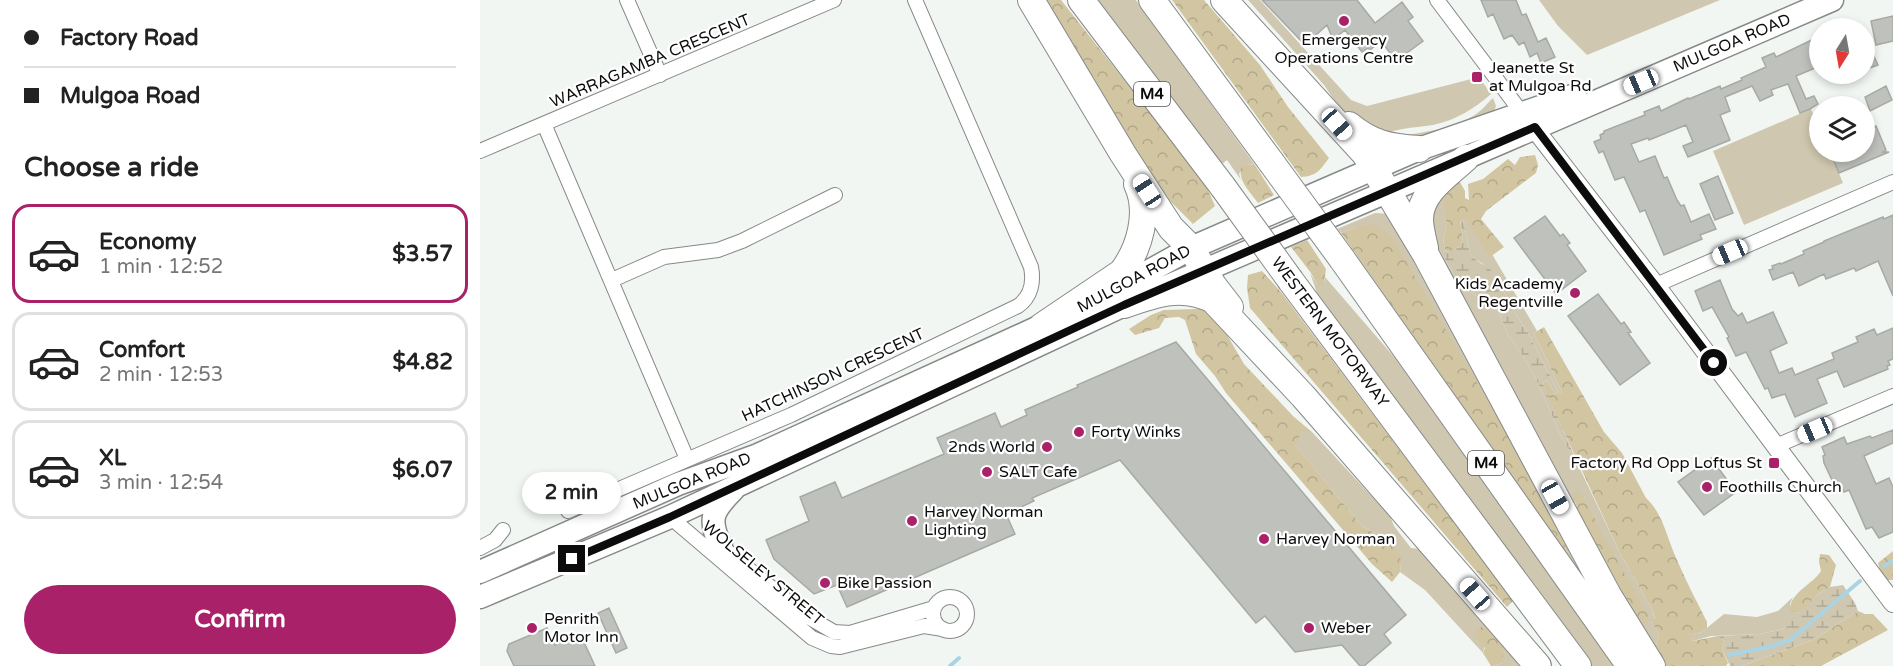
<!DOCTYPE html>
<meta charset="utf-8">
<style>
body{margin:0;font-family:"Varela Round",sans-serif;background:#f2f2f2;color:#222;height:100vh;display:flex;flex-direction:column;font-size:22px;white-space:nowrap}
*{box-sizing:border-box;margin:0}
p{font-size:20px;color:#767676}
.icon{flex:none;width:33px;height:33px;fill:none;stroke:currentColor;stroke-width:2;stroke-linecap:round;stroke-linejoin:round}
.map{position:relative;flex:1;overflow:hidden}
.side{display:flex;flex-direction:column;background:#fff;width:480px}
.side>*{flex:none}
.top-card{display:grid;align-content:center;height:132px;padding:0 24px;background:#fff}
.needle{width:39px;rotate:191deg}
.controls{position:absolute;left:1329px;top:18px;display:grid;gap:12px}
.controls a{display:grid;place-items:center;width:66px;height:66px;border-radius:50%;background:#fff;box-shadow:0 3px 9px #0003;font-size:30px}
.end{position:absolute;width:27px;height:27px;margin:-14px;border:8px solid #0b0c0b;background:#fff;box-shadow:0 0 0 3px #fff}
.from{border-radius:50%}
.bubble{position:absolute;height:42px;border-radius:21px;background:#fff;box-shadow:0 3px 9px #0003;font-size:20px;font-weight:800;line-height:42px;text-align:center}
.car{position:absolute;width:18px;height:36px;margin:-18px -9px;border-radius:8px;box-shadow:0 0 4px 2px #0007;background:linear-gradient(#fff 24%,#345 0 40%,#fff 0 76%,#345 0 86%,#fff 0)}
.top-card b{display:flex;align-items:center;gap:21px;height:57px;font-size:22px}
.top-card b+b{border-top:2px solid #e0e0e0}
.top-card i{width:15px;height:15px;background:#222}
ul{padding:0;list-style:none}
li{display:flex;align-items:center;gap:18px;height:99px;margin:0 12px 9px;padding:0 12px;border:3px solid #e0e0e0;border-radius:18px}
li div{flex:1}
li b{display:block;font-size:22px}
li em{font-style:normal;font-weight:800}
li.selected{border-color:#a92269}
li>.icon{width:54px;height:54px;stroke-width:1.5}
h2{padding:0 24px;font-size:27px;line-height:72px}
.action{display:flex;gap:12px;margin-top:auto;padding:12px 24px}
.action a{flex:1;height:69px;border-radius:36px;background:#a92269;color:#fff;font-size:24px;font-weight:800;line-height:69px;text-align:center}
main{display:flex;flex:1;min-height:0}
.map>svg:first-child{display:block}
.green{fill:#cfc7af}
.forest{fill:url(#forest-crowns)}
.wetland{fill:url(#wetland-marsh)}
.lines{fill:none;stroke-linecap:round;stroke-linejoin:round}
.stream{stroke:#aad4e4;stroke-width:4}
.building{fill:#bfc1bd;stroke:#a7a9a5;stroke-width:1.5}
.minor-casing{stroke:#868a87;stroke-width:16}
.tertiary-casing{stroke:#868a87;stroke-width:20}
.primary-casing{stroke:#868a87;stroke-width:25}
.motorway-casing{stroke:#868a87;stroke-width:28}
.minor{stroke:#fff;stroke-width:14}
.tertiary{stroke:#fff;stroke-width:18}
.primary{stroke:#fff;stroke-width:22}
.motorway{stroke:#fff;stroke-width:26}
.motorway-bridge-casing{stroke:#868a87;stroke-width:28;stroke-linecap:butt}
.motorway-bridge{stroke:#fff;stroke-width:26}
.route{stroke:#0b0c0b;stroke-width:8}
.poi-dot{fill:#a92269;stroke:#fff;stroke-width:2}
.labels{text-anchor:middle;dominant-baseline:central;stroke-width:4.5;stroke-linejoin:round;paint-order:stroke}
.shield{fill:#fff;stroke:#545554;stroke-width:1.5}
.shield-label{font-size:15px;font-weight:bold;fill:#0b0c0b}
.poi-label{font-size:16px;fill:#0b0c0b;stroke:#fff;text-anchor:start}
.street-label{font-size:16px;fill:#0b0c0b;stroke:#fff}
</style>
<main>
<section class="side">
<div class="top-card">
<b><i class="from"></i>Factory Road</b>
<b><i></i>Mulgoa Road</b>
</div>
<h2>Choose a ride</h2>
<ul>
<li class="selected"><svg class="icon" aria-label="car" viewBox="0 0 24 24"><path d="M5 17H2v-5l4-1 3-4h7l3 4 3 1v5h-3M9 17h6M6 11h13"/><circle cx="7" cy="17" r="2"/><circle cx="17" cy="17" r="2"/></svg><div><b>Economy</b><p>1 min · 12:52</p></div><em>$3.57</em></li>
<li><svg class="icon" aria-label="car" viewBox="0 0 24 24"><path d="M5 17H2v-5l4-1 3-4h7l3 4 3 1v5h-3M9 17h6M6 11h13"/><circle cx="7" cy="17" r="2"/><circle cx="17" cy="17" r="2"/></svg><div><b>Comfort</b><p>2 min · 12:53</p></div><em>$4.82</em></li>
<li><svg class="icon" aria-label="car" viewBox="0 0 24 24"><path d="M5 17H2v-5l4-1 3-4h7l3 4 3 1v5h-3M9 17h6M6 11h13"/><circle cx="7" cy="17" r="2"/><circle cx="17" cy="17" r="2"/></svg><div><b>XL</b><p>3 min · 12:54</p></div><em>$6.07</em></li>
</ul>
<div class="action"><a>Confirm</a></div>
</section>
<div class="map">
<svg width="1413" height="666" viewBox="0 0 1413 666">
<defs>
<pattern id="forest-crowns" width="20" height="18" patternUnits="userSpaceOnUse" patternTransform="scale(1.5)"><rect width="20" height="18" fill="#d1c5a2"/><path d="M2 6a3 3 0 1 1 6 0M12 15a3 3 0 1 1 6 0" fill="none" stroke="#b2a88a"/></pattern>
<pattern id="wetland-marsh" width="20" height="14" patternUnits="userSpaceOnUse" patternTransform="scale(1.5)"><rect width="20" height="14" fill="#cfc7af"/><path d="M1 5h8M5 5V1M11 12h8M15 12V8" fill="none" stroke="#b0aa95"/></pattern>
</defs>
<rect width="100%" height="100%" fill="#f2f6f3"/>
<path class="green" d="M615,0H656L775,165L767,164L759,174L761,180L747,160L742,164Z
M768,0H780L871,100L887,106L999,77L1011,94C994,109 976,120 953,125C933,128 912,128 894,139L861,110L844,85Z
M1059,0H1240L1107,55L1078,26Z
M1013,98L1016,106L1013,114L958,137L920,136C945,132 980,128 1000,111C1005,107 1008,102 1013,98Z
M1331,109L1339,128L1340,152H1350L1363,183L1264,225L1233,151Z
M965,192L967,226L963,238L965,251H960L979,283L986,290L1013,305L1019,312L1028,335L1040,351L1057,381L1081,436L1100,469L1139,551L1172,609L1175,620H1171L1179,634L1175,649L1159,624L1104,496L1095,503L1098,511L947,239L954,207Z
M895,213L910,214L1119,601L1084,550L1090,553L876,227L861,233L857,229Z
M983,220H986C997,232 999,244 1012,254L1057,331L1054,333L1082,392L1079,393L1047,331L1033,310L1018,280L1002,263L996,260L990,253Z
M830,273L837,284H844L845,277L915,358L1134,666H1111L854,319L837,293Z
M822,432H832L910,516L914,526L931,548L941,549L1015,632L1018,641L1008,630L1003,653L945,590L920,572L921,564L906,538L883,527L814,444Z
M1313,597L1310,604V610L1321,613L1303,629L1280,634L1231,636L1213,641L1207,635L1222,632L1244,614L1277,617L1298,611Z
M1023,646L1029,648L1046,666H1011L1023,663Z"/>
<path class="forest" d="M560,0H581L724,181L735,206L713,224L676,187Z
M692,0H724L780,65L808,107L849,158C840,170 837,176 821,177Z
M1055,155L1058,165L1056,173L1006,211L1001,219L1024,247L1010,257L986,220L980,221L983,237L981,245L972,251H965L963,238L967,226L964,205L965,191L980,182L985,191V198L989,200L988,184L1003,179L1028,159L1035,165L1040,157Z
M767,164L775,165L794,195L778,203C770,191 758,182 761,167Z
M894,224L911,236L1093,546L1090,553L1084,550L861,233L876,227Z
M827,240L846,269L844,284L841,286L837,284L831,273L811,247Z
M782,271L801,292L1033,601L1027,607L770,308L767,288L768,275Z
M715,309H723L732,315L743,328L764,364L813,416L832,432H822L815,445L883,527L905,538L920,555L921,564L920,572L912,582L892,564L746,393L735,376L716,354L705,320L699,317L685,318L679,328L655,335L649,329L671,315L684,310Z
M1064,327L1124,432L1142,453L1166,498C1183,513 1187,539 1197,560C1206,581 1217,602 1227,622V628L1222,632L1208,635L1213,641L1238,636L1245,641L1242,649L1248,663L1246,666H1186L1175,649L1179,634L1170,619H1175L1172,609L1139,551L1067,395L1063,383L1067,380L1075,394L1082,392L1054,333Z
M1095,491L1104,496L1117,524L1168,615V623L1159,624C1145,600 1131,575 1118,550C1108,533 1098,515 1093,495Z
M1413,551V580H1403L1398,563Z
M1340,554L1349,555L1356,565L1350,587L1338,594L1321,613L1310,611C1309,593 1332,585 1341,571L1339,562Z
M1378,611L1385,614H1393L1408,630L1341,666H1262L1333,640Z
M1001,627L1008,630L1023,646V663L1011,666L1003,653L1005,648C999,642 990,633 1001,627Z"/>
<path class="wetland" d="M980,220H983L990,253L996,260L1010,269L1018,280L1033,310L1047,331L1079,393L1075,394L1067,380L1063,383L1100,469L1081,436L1057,381L1040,351L1028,335L1019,312L1013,305L986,290L979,283L959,249C966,254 974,250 981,245L983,237Z
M1363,585L1375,603L1378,611L1333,640L1262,666H1250L1242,649L1245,641L1238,636L1280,634L1303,629L1338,594L1350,587Z"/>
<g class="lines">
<path class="stream" d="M1404,566L1413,561
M1249,655L1288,647L1310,640L1380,581
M470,666L479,658"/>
</g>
<path class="building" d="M782,0H877L895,23L922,2L933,17L928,21L943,41L916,61L901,41L890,50L888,48L882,52L865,30L853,40L847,25L825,45Z
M1001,0H1036L1042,15L1046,14L1058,42L1066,38L1075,57L1061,63L1057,53L1050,57L1044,42L1039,45L1032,35L1024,39L1013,14L1008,17Z
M1413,16V41L1396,45L1391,21Z
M1384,34L1398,65L1384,70Z
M1340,36V66L1316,76L1326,99L1334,96L1338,104L1330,109L1320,113L1308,84L1291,90L1293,95L1280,101L1272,86L1245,97L1250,111L1240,115L1250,140L1208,157L1203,146L1213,142L1206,125L1169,140L1168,138L1151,144L1159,162L1175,156L1184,178L1187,177L1197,200L1201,206L1204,205L1211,222L1229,214L1236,229L1220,235L1222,239L1184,255L1165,210L1160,212L1144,177L1135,180L1123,151L1119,153L1114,142L1121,139L1120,135L1124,133V131L1165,115L1164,112L1179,106L1181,111L1208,98L1209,99L1240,86L1241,89L1262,80L1261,78L1286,67L1282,58L1294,53L1296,57Z
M1406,86L1412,100L1390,111L1385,97Z
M1396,126L1406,150L1403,152H1409L1359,173L1352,156L1358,154L1357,152H1384V131Z
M1238,176L1253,213L1235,220L1220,184Z
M1413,215V296L1398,261L1376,271L1374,268L1346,279L1344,274L1319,286L1313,272L1293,280L1289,270L1293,269L1292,266L1300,263L1301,264L1324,254L1323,251L1344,242V241L1403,217L1404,219Z
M1065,216L1080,236L1083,234L1090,243L1087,245L1106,271L1076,294L1034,238Z
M1240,280L1252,309L1258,316L1262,313L1267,323L1293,312L1307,343L1290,351L1299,373L1312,368L1315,375L1354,359L1352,353L1378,342L1376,337L1394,329L1397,335L1413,328V359L1408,361L1410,365L1407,366L1408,369L1364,387L1357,371L1337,379L1347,403L1315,417L1305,394L1292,398L1288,388L1285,389L1266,352L1256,356L1247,338L1249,337L1232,307L1223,311L1215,291Z
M1118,294L1141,324L1144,322L1151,332L1148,333L1170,363L1140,385L1088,316Z
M696,342L926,615L904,634L911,643L884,666H880L862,645L815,652L785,616L776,623L640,460L552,498L554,501L526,514L535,534L367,607L357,585L334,594L294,559L286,540L329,521L320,497L355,482L362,498L464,454L457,438L515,413L521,427L547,415L545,410L598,387L597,385Z
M1413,430V443L1384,456L1396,484L1409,478L1413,487V532L1399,538L1392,527L1386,529L1369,490L1364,492L1361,486L1359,487L1355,479L1352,480L1344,463L1343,456L1345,455L1342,447L1364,437L1367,444L1390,436L1392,438Z
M1231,458L1256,492L1224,515L1198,482Z
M129,608L147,648L136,653L118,613Z
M67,628L75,645L93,636L103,640L115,666H34L27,651L29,644Z"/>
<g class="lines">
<g class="minor-casing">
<path id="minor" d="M147,0L180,75
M957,0L1042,113
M64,124L207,459
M0,151L354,0
M132,280L184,257L238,250L262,241L355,195
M1176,285L1413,182
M1296,446L1413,396
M88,511L311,415L538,306C551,297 554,282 551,267L435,0
M190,517L332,638L351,646L360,647L444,626L463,629
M241,546L323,614L354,632L370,633L454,608
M0,548L15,540L23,530
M453 614a17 17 0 1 1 34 0a17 17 0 1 1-34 0Z"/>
</g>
<g class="tertiary-casing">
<path id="tertiary" d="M1047,119L1174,283L1413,603"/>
</g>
<g class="primary-casing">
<path id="primary" d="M624,296L711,248L939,149L1095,95
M241,546C227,519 233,510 253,490
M0,572L198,484L278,455L559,327
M0,597L190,517L644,305L1352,0"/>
</g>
<g class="motorway-casing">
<path id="motorway" d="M551,0L643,154L691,228L711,248L733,285L750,307
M601,0L743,187
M672,0L791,162
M744,0L885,154L946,255L1128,595L1172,666
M869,125C892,144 909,147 939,149
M945,248C943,239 940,228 940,219C940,192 968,175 986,158
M862,259L1150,666
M811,281L1098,666
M644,305C675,294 702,284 733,300L823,396L1058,666
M562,326L642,272C660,248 670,212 657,184"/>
</g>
<use href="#minor" class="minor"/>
<use href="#tertiary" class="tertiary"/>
<use href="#primary" class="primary"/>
<use href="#motorway" class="motorway"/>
<g class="motorway-bridge-casing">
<path id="motorway-bridge" d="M791,162L862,259
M743,187L811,281"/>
</g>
<use href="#motorway-bridge" class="motorway-bridge"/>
</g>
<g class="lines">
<path class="route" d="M92,559L190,517L644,305L1055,127L1234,363"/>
</g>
<g class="poi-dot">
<circle cx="864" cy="21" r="6"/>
<rect x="991" y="71" width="12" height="12" rx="3"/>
<circle cx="1095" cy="293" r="6"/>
<circle cx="599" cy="432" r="6"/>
<circle cx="567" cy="447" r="6"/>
<rect x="1288" y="457" width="12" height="12" rx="3"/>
<circle cx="507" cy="472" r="6"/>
<circle cx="1227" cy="487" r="6"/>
<circle cx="432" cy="521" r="6"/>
<circle cx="784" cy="539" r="6"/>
<circle cx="345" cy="583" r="6"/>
<circle cx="52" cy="628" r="6"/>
<circle cx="829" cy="628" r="6"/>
</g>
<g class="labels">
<g class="shield">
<rect x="654" y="82" width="36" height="24" rx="4.5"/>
<rect x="988" y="451" width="36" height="24" rx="4.5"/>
</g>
<g class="shield-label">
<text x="672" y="94">M4</text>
<text x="1006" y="463">M4</text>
</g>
<g class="poi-label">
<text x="864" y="40" text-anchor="middle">Emergency<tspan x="864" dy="18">Operations Centre</tspan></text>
<text x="1009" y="68">Jeanette St<tspan x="1009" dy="18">at Mulgoa Rd</tspan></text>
<text x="1083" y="284" text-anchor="end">Kids Academy<tspan x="1083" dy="18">Regentville</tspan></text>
<text x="611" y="432">Forty Winks</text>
<text x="555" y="447" text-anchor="end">2nds World</text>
<text x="1282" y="463" text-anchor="end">Factory Rd Opp Loftus St</text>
<text x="519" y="472">SALT Cafe</text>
<text x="1239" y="487">Foothills Church</text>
<text x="444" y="512">Harvey Norman<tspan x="444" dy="18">Lighting</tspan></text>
<text x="796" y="539">Harvey Norman</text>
<text x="357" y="583">Bike Passion</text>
<text x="64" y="619">Penrith<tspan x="64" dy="18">Motor Inn</tspan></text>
<text x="841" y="628">Weber</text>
</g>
<g class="street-label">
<text transform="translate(1252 43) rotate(-23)">MULGOA ROAD</text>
<text transform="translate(170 61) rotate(-23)">WARRAGAMBA CRESCENT</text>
<text transform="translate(654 279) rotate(-28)">MULGOA ROAD</text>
<text transform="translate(850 332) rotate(53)">WESTERN MOTORWAY</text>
<text transform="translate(353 375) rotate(-25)">HATCHINSON CRESCENT</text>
<text transform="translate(212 481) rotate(-22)">MULGOA ROAD</text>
<text transform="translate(283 573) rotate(40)">WOLSELEY STREET</text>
</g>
</g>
</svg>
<div class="controls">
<a><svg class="needle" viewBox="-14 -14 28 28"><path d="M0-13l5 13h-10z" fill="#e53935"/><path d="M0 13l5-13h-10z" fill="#767676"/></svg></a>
<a><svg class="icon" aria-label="layers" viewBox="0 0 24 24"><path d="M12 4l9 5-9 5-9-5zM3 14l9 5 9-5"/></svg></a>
</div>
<i class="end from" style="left:1234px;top:363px"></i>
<i class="end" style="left:92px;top:559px"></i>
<div class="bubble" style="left:42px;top:472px;width:99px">2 min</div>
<i class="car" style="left:1161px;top:82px;rotate:247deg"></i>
<i class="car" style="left:857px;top:124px;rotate:138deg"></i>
<i class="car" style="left:667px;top:191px;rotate:327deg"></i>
<i class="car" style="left:1250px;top:252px;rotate:247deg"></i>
<i class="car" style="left:1335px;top:430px;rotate:247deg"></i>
<i class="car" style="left:1075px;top:497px;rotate:151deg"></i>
<i class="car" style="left:995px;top:594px;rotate:319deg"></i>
</div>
</main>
